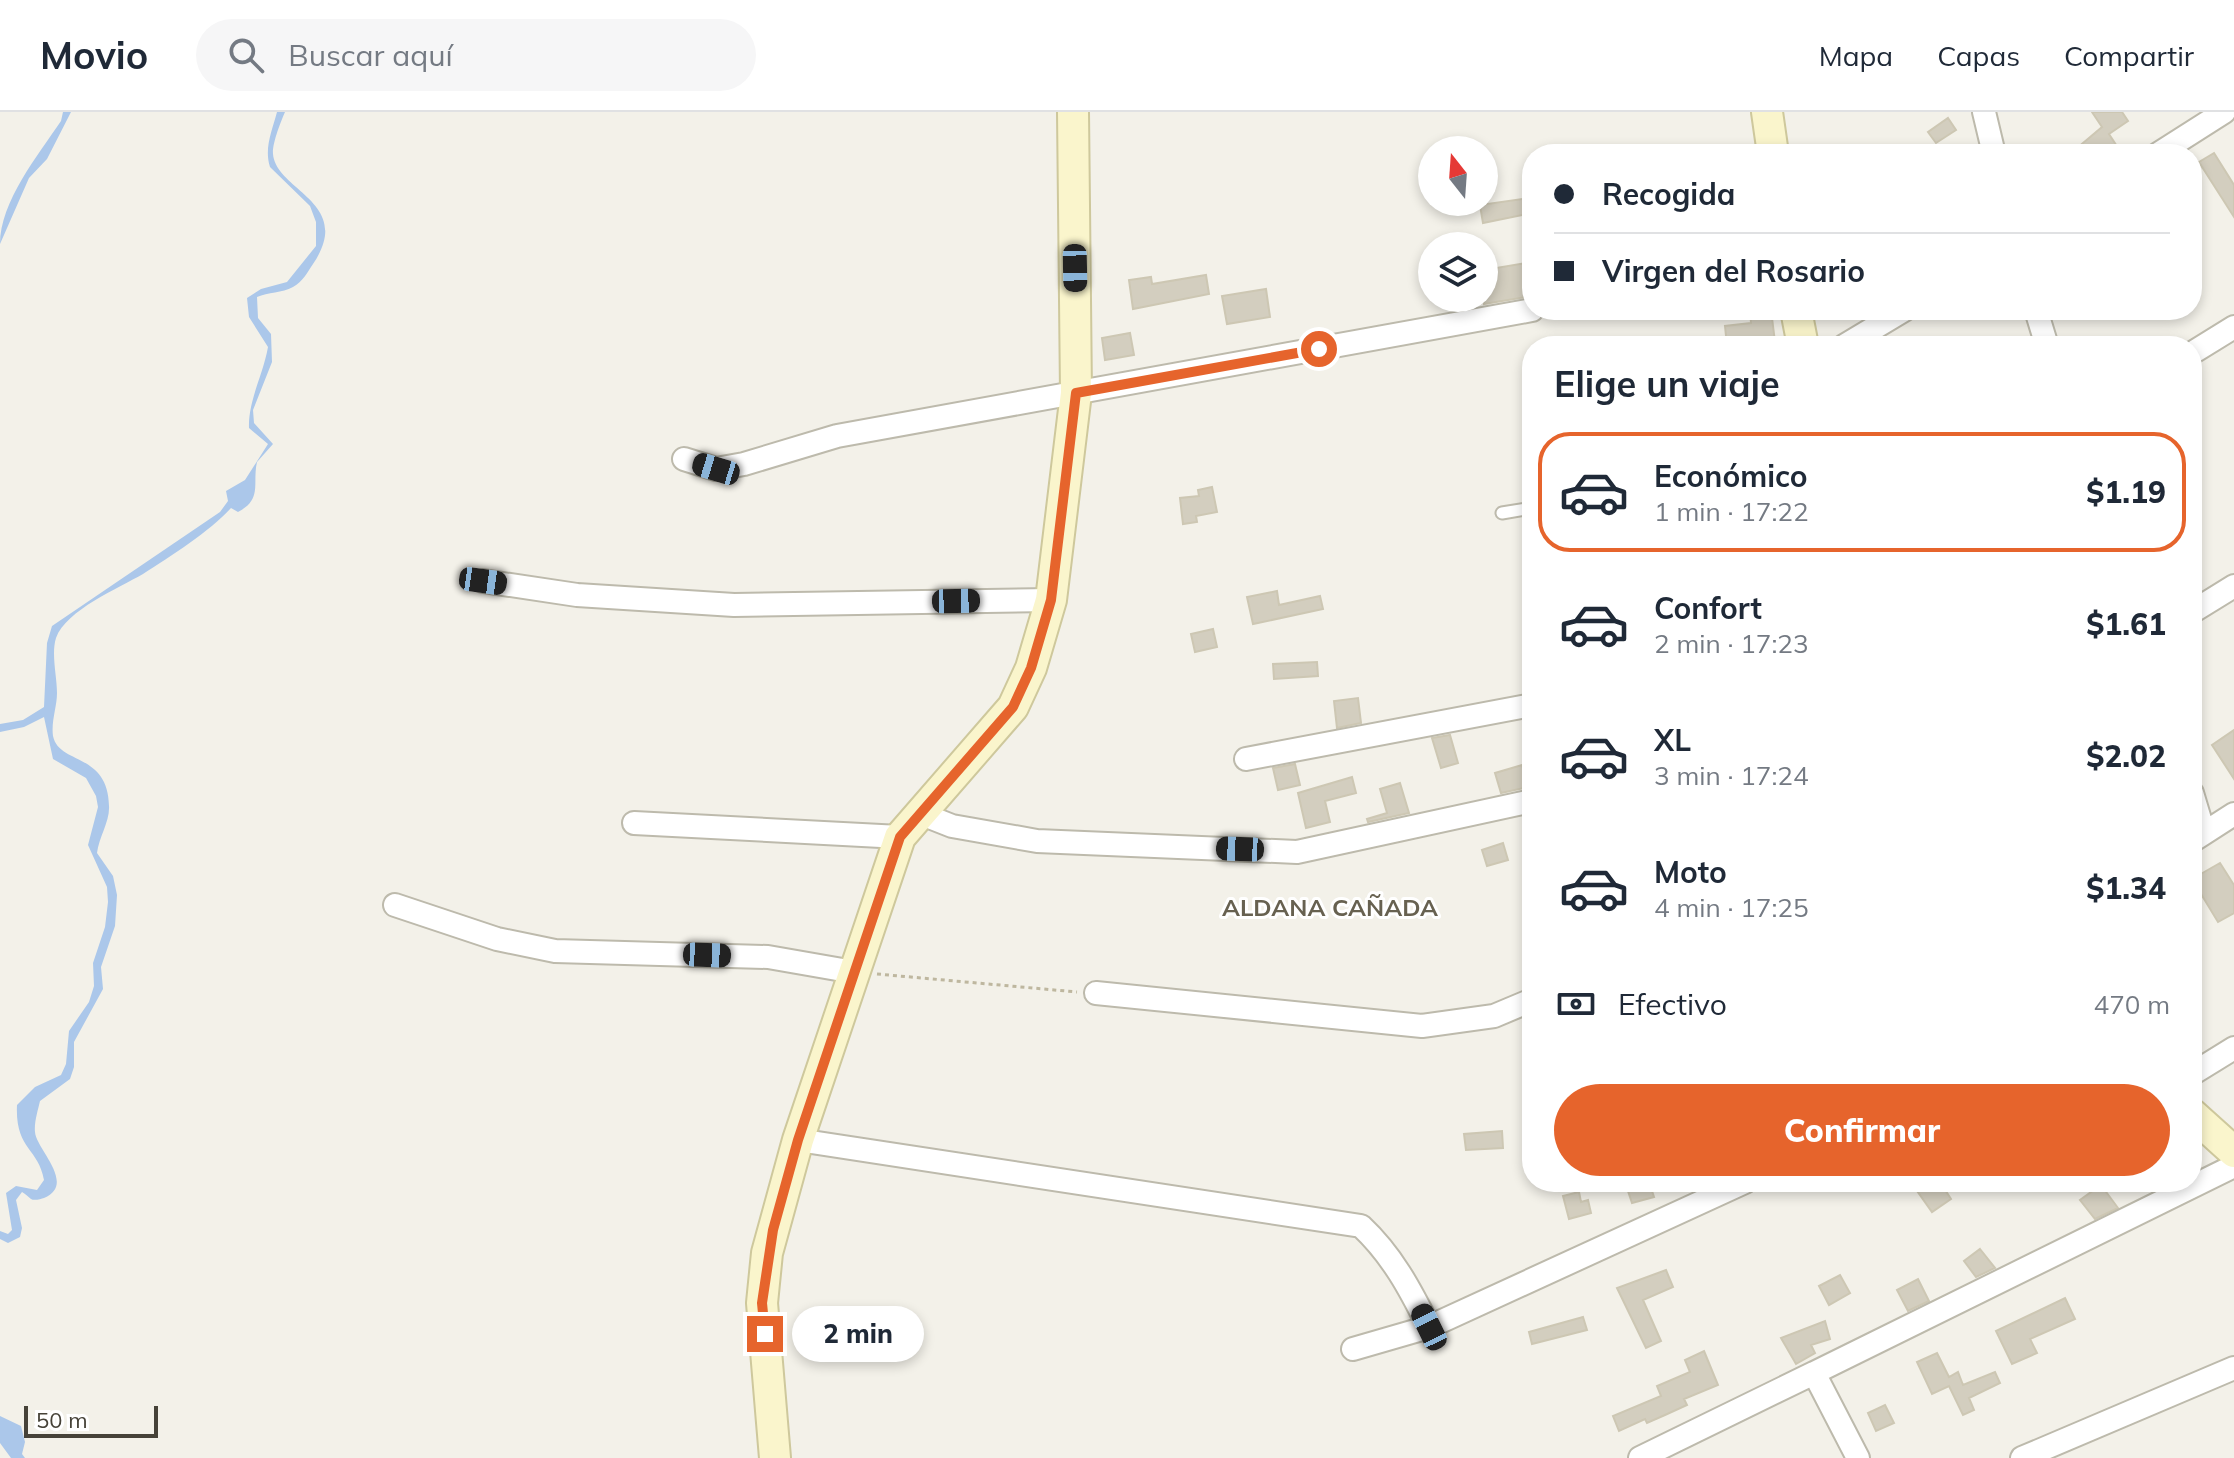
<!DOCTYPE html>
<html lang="es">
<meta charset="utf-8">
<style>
body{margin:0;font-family:Mulish,sans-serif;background:#f6f6f7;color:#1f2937;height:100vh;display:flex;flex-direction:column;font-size:30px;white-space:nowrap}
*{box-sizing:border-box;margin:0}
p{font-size:26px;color:#747a83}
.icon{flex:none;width:44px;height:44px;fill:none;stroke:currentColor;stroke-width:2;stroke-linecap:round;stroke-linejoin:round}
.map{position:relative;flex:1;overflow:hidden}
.panel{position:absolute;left:1522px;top:224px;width:680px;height:856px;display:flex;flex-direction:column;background:#fff;border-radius:32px;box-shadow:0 4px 12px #0003}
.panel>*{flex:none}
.guide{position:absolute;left:1522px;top:32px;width:680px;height:176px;border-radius:32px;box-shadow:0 4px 12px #0003;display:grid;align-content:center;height:176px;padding:0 32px;background:#fff}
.needle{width:52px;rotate:343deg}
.fabs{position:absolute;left:1418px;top:24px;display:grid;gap:16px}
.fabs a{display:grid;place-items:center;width:80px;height:80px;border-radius:50%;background:#fff;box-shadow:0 4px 12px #0003;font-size:40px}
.scale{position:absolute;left:24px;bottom:20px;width:134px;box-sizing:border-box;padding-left:8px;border:4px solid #464238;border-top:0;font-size:22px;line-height:28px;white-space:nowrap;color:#464238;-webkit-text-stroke:6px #fff;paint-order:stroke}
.end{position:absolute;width:36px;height:36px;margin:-18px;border:10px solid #e6642c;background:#fff;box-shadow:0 0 0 4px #fff}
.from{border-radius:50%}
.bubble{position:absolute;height:56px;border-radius:28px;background:#fff;box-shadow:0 4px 12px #0003;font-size:26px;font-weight:800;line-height:56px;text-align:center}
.car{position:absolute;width:24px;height:48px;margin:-24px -12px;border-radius:10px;box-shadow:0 0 6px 2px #0007;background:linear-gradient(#222 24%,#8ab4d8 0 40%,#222 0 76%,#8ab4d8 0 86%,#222 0)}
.guide b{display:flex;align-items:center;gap:28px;height:76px;font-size:30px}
.guide b+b{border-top:2px solid #e0e1e3}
.guide i{width:20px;height:20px;background:#1f2937}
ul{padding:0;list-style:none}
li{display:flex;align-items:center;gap:24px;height:120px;margin:0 16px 12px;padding:0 16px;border:4px solid transparent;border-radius:32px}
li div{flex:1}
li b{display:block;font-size:30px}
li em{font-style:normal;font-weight:800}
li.on{border-color:#e6642c}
li>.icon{width:72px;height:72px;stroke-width:1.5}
h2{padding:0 32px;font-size:36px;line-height:96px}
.pay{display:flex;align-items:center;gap:20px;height:88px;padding:0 32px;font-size:30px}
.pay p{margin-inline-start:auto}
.button{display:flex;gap:16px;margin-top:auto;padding:16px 32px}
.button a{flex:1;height:92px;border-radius:48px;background:#e6642c;color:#fff;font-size:32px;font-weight:800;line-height:92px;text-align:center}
header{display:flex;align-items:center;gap:48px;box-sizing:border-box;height:112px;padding:0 40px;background:#fff;border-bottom:2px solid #e0e1e3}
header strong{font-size:38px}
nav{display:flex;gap:44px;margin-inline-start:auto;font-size:28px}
.search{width:560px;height:72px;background:#f6f6f7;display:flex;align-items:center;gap:20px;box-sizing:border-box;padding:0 28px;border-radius:44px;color:#747a83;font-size:30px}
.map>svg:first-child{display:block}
.water{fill:#abc7ea}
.building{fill:#d3cebf;stroke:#cdc7b3;stroke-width:2}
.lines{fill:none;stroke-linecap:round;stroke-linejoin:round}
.lane-casing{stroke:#bdbaac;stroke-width:15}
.street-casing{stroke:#bdbaac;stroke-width:26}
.secondary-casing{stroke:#cec89c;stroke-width:34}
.path{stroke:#beb79f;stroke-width:3;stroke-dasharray:4 4;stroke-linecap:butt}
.lane{stroke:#fff;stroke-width:11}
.street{stroke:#fff;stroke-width:22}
.secondary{stroke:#faf5cc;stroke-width:30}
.route{stroke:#e6642c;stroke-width:10}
.labels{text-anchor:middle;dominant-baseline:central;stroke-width:6;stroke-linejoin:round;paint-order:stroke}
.neighbourhood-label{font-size:24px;font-weight:bold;fill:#676150;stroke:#fff}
</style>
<header>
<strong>Movio</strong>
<div class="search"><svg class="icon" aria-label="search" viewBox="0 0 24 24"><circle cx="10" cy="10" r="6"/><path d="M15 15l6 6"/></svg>Buscar aquí</div>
<nav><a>Mapa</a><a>Capas</a><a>Compartir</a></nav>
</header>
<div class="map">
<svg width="2234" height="1346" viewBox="0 0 2234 1346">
<rect width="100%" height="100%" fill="#f3f1e9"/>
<path class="water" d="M63,0H71L47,47L29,66L0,132C0,90 38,43 61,9Z
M277,0H285C281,9 272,32 273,42C276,79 355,90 313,152C307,161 303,169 293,175C282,181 268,180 257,185L258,206L271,222L272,250L253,298L254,311L273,332L257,350C252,372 263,387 238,400L231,396C209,420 171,444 143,462C119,476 66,498 56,526C51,542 57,564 57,581C57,595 51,609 53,624C59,653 108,640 109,694C110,709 99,725 97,741L113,764L117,783L115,814L101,855L103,877L74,930V955L70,967L40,989C38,998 34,1010 35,1020C36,1037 77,1072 44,1086C41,1087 34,1089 31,1087C28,1085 26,1082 22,1080L16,1088L22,1116L20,1125L8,1131L0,1127V1119L8,1122L12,1118L6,1081L16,1074L37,1078L44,1068C38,1035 15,1038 17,993L35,975L61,963L66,952L69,919L89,890L94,874L93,851L105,815L108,790L107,775L88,733L98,695L96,684L86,666L53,647L44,605L24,615L0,620V612L23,608L44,595L47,531L52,514L220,400L228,389L226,379L245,368L268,332L249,316C248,289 263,263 268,235L249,205L247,186L261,177L287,170L316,134V110L310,94L270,55C264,36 272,19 277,0Z
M0,1304L21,1314L25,1330L22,1342L25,1346H11L0,1331Z"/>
<path class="building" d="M2092,0H2122L2128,9L2109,22L2122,42H2070L2102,15Z
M1948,6L1956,18L1936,31L1928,20Z
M2214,41L2234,73V105L2199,50Z
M1529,86L1532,101L1483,111L1480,93Z
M1532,150V184L1484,192V158Z
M1206,163L1209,182L1133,197L1129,168L1151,165L1152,172Z
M1266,177L1270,205L1227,212L1222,184Z
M1750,198H1771L1775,230L1727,234L1725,214L1751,211Z
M1130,221L1134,243L1105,248L1102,226Z
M1212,375L1217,400L1196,404L1197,410L1183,412L1180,386L1199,384L1198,378Z
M1277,479L1279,493L1320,484L1323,497L1253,512L1247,485Z
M1213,517L1217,535L1195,540L1191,522Z
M1317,550L1318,564L1274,567L1273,552Z
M1358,586L1361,611L1337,616L1334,589Z
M2234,618V667L2212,633Z
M1450,623L1458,651L1441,656L1432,626Z
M1295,652L1300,673L1278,678L1273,656Z
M1522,653L1528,675L1501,681L1495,661Z
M1352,665L1356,681L1325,689L1330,710L1306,716L1298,681Z
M1400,671L1409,701L1368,710L1367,707L1387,701L1380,677Z
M1503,731L1508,748L1487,754L1482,738Z
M2220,751L2234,773V801L2218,810L2192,767Z
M1502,1019L1503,1036L1466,1038L1464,1022Z
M1625,1070H1649L1654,1085L1632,1091Z
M1924,1070H1940L1951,1087L1932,1100L1915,1076Z
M2101,1073L2118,1096L2095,1107L2080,1088Z
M1579,1080L1581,1090L1588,1088L1591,1101L1569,1107L1563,1084Z
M1980,1137L1995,1156L1976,1165L1964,1149Z
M1666,1158L1673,1175L1643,1188L1661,1229L1646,1236L1617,1176Z
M1840,1163L1850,1181L1829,1193L1819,1174Z
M1918,1167L1929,1189L1908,1199L1897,1178Z
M2065,1186L2075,1207L2030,1227L2037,1241L2012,1252L1996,1219Z
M1583,1205L1587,1218L1532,1232L1529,1220Z
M1825,1209L1830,1227L1811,1233L1815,1241L1796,1252L1781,1226Z
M1704,1239L1718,1273L1684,1287L1687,1293L1665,1303L1647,1311L1645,1307L1619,1319L1613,1304L1661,1284L1657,1274L1690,1260L1685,1248Z
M1937,1241L1949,1265L1958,1260L1963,1273L1995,1260L2000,1271L1969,1286L1974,1298L1963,1303L1949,1274L1932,1282L1917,1250Z
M1885,1293L1894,1311L1876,1319L1868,1301Z"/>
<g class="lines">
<g class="lane-casing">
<path id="lane" d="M1502,401L1532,396"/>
</g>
<g class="street-casing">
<path id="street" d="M1984,0L1994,42
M2158,42L2224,0
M2036,198L2047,234
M1844,234L1904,198
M2192,241L2234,215
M684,347L716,357L744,352L837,324L1532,198
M483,469L577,483L734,493L1051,488
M2192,500L2234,474
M1246,647L1532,593
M2192,681L2204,721
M919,701L952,714L1037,729L1297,740L1532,689
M634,711L900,725
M2192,729L2234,702
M395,793L497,827L555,839L768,845L854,860
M1096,881L1422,914L1494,904L1532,888
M2192,962L2234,936
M798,1028L1361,1114C1392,1143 1410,1177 1429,1215
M1353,1237L1429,1215L1745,1070
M1640,1346L1814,1261
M1858,1346L1814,1261L2234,1054
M2022,1346L2234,1256"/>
</g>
<g class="secondary-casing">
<path id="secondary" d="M1767,0L1773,42
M1796,198L1803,234
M2192,1002L2234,1040
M775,1346L762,1191L767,1141L798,1028L900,725L1013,595L1031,556L1051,488L1076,281L1073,0"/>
</g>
<path class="path" d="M877,862L1077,880"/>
<use href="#lane" class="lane"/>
<use href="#street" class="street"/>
<use href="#secondary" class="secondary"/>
</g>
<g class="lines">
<path class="route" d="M765,1222L762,1191L773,1118L798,1028L900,725L1013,595L1031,556L1051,488L1076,281L1319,237"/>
</g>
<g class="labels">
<g class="neighbourhood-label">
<text x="1330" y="795">ALDANA CAÑADA</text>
</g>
</g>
</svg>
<div class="fabs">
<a><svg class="needle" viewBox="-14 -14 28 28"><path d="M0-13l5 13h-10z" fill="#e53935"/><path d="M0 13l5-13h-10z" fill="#747a83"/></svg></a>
<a><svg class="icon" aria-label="layers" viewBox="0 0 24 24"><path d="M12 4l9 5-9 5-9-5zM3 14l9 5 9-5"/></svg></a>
</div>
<div class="scale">50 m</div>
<i class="end from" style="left:1319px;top:237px"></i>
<i class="end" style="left:765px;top:1222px"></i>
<div class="bubble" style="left:792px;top:1194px;width:132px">2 min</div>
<i class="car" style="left:1075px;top:156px;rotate:179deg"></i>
<i class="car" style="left:716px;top:357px;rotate:287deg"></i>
<i class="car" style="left:483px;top:469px;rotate:98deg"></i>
<i class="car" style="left:956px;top:489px;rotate:89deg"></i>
<i class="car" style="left:1240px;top:737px;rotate:272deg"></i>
<i class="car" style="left:707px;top:843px;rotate:92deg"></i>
<i class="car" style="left:1429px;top:1215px;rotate:334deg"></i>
<div class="guide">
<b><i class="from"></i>Recogida</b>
<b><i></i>Virgen del Rosario</b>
</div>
<section class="panel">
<h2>Elige un viaje</h2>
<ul>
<li class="on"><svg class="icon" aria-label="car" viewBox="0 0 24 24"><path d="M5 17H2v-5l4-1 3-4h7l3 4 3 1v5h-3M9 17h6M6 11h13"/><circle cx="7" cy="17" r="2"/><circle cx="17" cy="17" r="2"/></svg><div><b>Económico</b><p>1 min · 17:22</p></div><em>$1.19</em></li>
<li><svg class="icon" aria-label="car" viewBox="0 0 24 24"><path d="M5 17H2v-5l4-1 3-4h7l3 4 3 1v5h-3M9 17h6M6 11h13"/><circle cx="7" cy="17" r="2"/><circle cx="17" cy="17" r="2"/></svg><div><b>Confort</b><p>2 min · 17:23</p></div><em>$1.61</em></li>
<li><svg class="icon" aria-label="car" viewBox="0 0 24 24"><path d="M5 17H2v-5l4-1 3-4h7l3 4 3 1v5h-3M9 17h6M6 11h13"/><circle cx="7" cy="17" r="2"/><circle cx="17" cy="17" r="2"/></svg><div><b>XL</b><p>3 min · 17:24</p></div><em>$2.02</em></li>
<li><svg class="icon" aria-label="car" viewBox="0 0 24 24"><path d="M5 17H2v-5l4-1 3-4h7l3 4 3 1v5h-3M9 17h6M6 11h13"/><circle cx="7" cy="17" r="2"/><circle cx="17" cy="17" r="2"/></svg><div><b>Moto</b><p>4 min · 17:25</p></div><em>$1.34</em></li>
</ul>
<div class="pay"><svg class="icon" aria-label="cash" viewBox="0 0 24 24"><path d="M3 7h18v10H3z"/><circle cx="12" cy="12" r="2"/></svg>Efectivo<p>470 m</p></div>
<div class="button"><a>Confirmar</a></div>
</section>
</div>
